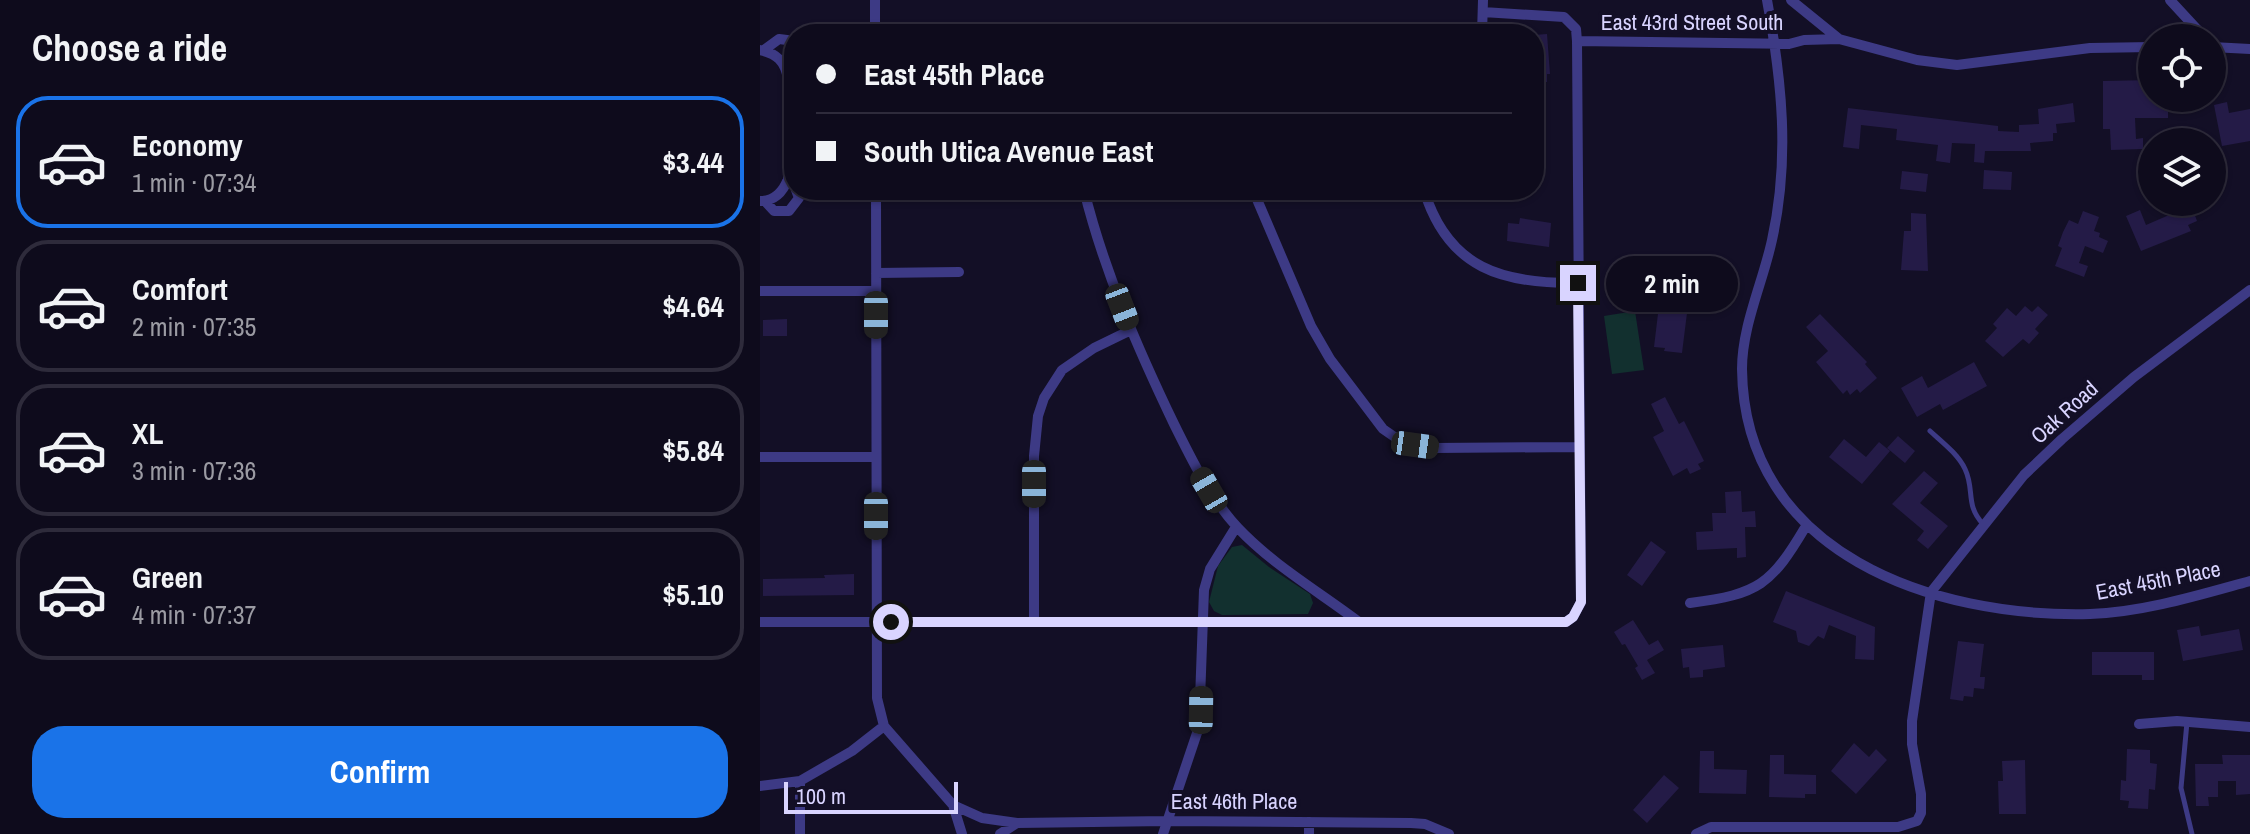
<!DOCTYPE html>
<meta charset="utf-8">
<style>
body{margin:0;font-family:"Archivo Narrow",sans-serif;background:#171425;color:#f1f3f6;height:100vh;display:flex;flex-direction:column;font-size:30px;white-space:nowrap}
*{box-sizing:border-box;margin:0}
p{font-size:26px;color:#9b9ba3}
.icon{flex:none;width:44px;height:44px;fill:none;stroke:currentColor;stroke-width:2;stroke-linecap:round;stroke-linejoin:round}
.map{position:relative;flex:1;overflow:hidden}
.panel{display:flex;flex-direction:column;background:#0e0b1c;width:760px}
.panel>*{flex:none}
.top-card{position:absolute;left:24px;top:24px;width:760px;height:176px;border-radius:32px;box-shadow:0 2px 6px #0004,0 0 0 2px #2e2b3b;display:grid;align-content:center;height:176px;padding:0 32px;background:#0e0b1c}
.fabs{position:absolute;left:1378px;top:24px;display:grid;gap:16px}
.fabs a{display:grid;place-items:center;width:88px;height:88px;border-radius:50%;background:#0e0b1c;box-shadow:0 2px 6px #0004,0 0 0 2px #2e2b3b;font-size:40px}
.scale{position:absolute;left:24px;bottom:20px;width:174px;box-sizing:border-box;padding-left:8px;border:4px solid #d9d4ff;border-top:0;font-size:22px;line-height:28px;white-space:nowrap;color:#d9d4ff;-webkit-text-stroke:6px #130f26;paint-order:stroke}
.end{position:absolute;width:36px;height:36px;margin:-18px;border:10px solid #d9d4ff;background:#111;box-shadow:0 0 0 4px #111}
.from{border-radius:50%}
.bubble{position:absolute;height:56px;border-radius:28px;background:#0e0b1c;box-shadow:0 2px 6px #0004,0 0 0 2px #2e2b3b;font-size:26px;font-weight:800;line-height:56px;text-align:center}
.car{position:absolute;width:24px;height:48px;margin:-24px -12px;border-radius:10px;box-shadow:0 0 6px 2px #0007;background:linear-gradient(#222 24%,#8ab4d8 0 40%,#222 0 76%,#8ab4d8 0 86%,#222 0)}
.top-card b{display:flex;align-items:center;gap:28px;height:76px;font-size:30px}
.top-card b+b{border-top:2px solid #2e2b3b}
.top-card i{width:20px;height:20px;background:#f1f3f6}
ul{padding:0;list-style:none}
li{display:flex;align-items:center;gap:24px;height:132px;margin:0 16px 12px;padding:0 16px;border:4px solid #2e2b3b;border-radius:32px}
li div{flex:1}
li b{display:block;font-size:30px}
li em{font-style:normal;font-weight:800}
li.active{border-color:#1a73e8}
li>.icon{width:72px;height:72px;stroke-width:1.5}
h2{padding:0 32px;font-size:36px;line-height:96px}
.action{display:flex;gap:16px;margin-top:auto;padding:16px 32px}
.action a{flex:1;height:92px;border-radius:32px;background:#1a73e8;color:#fff;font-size:32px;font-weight:800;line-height:92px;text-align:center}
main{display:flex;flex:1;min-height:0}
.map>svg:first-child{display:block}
.grass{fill:#12302f}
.building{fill:#241b47}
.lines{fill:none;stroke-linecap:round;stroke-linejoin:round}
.service{stroke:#3d3a85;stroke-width:5}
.minor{stroke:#3d3a85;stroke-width:10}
.route{stroke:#d9d4ff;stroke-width:10}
.labels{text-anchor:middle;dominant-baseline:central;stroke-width:8;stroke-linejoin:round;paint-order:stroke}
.street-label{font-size:22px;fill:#d9d4ff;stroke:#130f26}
</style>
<main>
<section class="panel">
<h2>Choose a ride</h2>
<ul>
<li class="active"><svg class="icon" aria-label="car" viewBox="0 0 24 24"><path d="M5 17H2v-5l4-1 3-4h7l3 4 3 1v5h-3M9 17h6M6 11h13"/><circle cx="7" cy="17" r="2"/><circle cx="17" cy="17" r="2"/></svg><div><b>Economy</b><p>1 min · 07:34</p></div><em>$3.44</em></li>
<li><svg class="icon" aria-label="car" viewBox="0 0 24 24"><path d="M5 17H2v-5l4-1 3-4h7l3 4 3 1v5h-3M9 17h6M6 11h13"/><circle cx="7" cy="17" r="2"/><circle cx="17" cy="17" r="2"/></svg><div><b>Comfort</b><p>2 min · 07:35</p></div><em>$4.64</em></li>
<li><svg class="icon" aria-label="car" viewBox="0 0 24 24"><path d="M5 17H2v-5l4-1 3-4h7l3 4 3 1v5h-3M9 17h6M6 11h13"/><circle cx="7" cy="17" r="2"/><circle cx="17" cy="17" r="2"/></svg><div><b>XL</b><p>3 min · 07:36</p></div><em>$5.84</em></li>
<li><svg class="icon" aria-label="car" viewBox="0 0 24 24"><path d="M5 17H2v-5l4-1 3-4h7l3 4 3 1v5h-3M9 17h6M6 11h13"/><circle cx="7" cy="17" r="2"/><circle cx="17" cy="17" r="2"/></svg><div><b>Green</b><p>4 min · 07:37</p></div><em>$5.10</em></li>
</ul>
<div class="action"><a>Confirm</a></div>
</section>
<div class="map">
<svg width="1490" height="834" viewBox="0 0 1490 834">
<rect width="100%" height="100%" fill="#130f26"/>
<path class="grass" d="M875,311L884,370L852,374L844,316Z
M482,545L509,567L550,594L553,603L548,614L462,615L454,611L449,602L458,566L472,547Z"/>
<path class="building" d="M787,34L790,74H787V82H774V35Z
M1392,80V98H1408V118H1375L1376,139L1383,138V149L1351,150L1350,129H1343V81Z
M1467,102L1469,113L1490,109V141L1462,146L1454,105Z
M1313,103L1315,122L1296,124L1297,133H1293V141L1270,143L1271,151H1225L1224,163L1214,162L1215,144L1192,143L1190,163L1176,161L1178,145L1136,140L1137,129L1101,125L1099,149L1083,147L1088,108L1238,126V131L1259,132V125L1279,124L1278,109Z
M1224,170L1252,172L1251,190L1223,189Z
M1142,171L1168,174L1166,192L1140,189Z
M1423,202H1430L1437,221L1428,225L1431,231L1381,251L1366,216L1380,210L1386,225L1416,212L1414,206Z
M1323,211L1339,217L1334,231L1340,233L1339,237L1348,241L1343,253L1325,246L1319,263L1328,266L1324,277L1295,266L1302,248L1298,246L1303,232L1309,220L1318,224Z
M1151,213L1166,214L1168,271L1141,270L1144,231H1151Z
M760,218L791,223L789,247L747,241L748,223L759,224Z
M895,269L932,273L922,353L904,351L905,348L894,347L900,297L897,296V293L888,292L889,287L886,286L887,276L894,277Z
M1265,306L1272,312L1278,306L1288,315L1275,329L1279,333L1269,344L1263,339L1243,357L1225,341L1237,328L1233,324L1247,308L1256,316Z
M1060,314L1107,362L1105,364L1117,378L1100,393L1097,389L1090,395L1087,390L1083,394L1056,362L1068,351L1046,327Z
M27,319V336H3V320Z
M1214,362L1227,386L1183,410L1180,404L1157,417L1141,388L1162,376L1168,388Z
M905,397L919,424L924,421L944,461L938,464L941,469L930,474L927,468L913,476L893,437L904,431L891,404Z
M1138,436L1155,451L1145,463L1127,448Z
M1084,439L1106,457L1119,442L1130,451L1102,484L1069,457Z
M1164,471L1178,483L1160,503L1188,526L1168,549L1157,540L1164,531L1132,504Z
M981,491L982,512L995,511L996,527H985L986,557L977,558V548L937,550L936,532L953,531L952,513H966L965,492Z
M891,541L906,552L882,586L867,575Z
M94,574V595L3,596V579L65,578L64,575Z
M1026,591L1115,627L1114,660L1095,659L1096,636L1069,625L1064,639L1058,636L1049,646L1038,642L1036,631L1013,622Z
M873,620L889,645L898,640L904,650L887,660L895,673L882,680L875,668L878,666L865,644L862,645L854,632Z
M1439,626L1441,636L1479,629L1483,650L1423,661L1417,630Z
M1198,641L1224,644L1220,677H1225L1224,689L1214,688L1213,697L1204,696L1203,701L1190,699Z
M963,645L965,667L943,670V677L930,678L929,667L923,668L921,649Z
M1332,652H1394V680H1382V675H1332Z
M1094,743L1109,757L1116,749L1127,760L1096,794L1071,771Z
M1367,749L1390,750V763L1397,764L1395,790L1389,789L1388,809L1368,808L1369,801L1360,800L1361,780L1366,781Z
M940,751H954V769L987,770L986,794L939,793Z
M1010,755H1024V774L1056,775V794H1045V798L1009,797Z
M1462,755H1490V794L1476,795V781H1458V797H1448L1449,806H1436L1435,764H1463Z
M1265,760L1266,814H1239L1238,781H1243L1242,761Z
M904,775L919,788L887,823L873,810Z"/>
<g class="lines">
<path class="service" d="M1170,431C1182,442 1198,454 1205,469C1215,490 1205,505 1223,524
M1427,722L1421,788L1432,834"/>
<path class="minor" d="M115,0V34
M1007,0C1022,81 1030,159 1012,240C1003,282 982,326 982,369C984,554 1174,618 1330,614C1384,612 1439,595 1490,581
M1031,0L1079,39
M1410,0L1445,38
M723,12L804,17L816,29L817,41L1029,44L1044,40L1079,39L1157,60L1197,65L1330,48L1392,47
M722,34L723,0
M1452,47L1490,49
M0,50C17,54 25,61 28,79V179C23,192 14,201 0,201
M4,50L19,39L27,40L34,45
M116,190L117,698L124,726L193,805L202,834
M324,190C344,271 378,349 414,424C432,460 450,498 478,528C513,565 558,591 599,622
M493,190L551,326L570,359L623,429L639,440L674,448L818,447
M664,190C688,269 743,284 818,283
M5,201L14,211H29L39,198L36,190
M116,273L199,272
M0,291H116
M0,457H116
M930,603C999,594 1011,585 1046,526
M0,622H806L813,617L821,602L817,41
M274,622V456L278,416L284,398L302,370L334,348L371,330
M1379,724L1417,721L1490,727
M40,781V834
M0,786L40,781L92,751L124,726
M193,805L222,818L257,823L408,821L651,823L665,824L689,834
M549,822V834
M240,834L257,823
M403,834L439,727L444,590L450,569L476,527
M936,834L951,827H1138L1157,821L1161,813V794L1152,744V721L1171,592L1264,475L1302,439L1374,377L1490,290"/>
</g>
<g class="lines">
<path class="route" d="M131,622H806L813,617L821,602L818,283"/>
</g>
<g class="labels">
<g class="street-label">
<text x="932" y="22">East 43rd Street South</text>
<text transform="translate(1304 412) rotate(-42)">Oak Road</text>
<text transform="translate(1398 580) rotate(-11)">East 45th Place</text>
<text x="474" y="801">East 46th Place</text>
</g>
</g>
</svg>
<div class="fabs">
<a><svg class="icon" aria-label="locate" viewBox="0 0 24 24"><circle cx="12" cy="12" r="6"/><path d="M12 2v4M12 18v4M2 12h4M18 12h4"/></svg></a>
<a><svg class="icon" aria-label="layers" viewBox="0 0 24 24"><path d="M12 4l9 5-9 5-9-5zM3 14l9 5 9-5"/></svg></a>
</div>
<div class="scale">100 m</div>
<i class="end from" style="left:131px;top:622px"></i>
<i class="end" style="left:818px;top:283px"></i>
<div class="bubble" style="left:846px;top:256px;width:132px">2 min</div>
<i class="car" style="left:362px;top:307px;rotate:159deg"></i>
<i class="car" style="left:116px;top:315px;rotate:180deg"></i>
<i class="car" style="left:655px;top:445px;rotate:98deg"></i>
<i class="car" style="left:274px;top:484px;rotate:180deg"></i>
<i class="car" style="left:449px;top:490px;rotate:330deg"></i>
<i class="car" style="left:116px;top:516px;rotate:180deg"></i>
<i class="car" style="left:441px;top:710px;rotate:1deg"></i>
<div class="top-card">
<b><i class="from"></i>East 45th Place</b>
<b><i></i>South Utica Avenue East</b>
</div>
</div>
</main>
